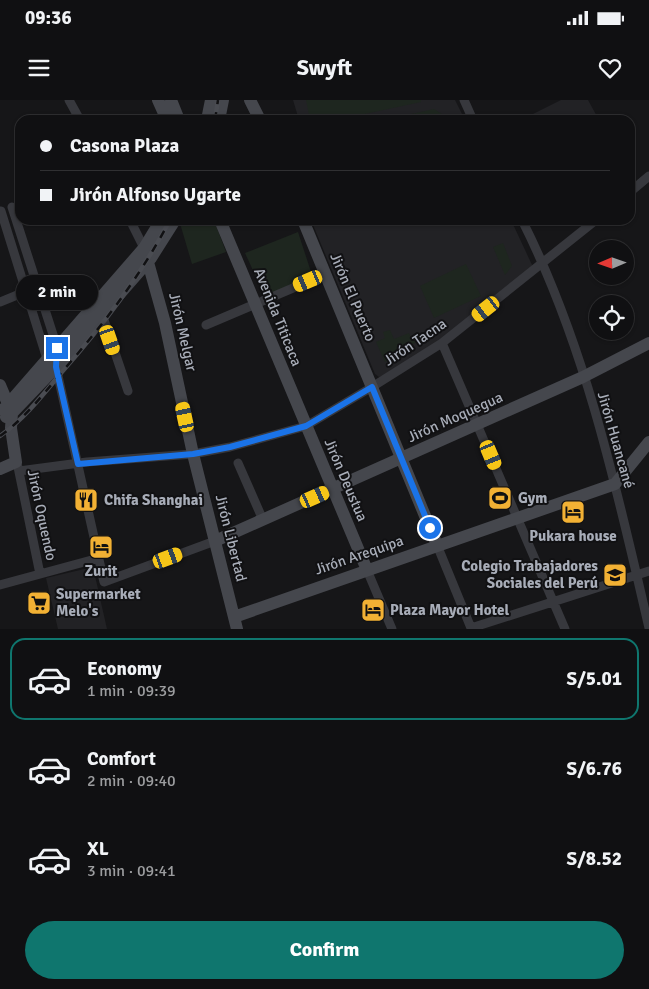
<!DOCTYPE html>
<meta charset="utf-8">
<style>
body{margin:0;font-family:Signika,sans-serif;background:#1e1e20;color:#f1f3f6;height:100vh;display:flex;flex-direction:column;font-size:19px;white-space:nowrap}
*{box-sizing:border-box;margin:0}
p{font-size:16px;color:#9c9d9f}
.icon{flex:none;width:28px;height:28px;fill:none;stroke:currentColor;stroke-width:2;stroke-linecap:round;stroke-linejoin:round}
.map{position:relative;height:529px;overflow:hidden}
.sheet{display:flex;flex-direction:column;background:#101012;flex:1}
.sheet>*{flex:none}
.hud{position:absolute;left:15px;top:15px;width:620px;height:110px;border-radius:15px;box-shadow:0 1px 4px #0004,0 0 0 1px #303032;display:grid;align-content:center;height:110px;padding:0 25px;background:#101012}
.needle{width:32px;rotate:268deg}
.buttons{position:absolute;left:589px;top:140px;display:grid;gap:10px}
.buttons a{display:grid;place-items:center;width:45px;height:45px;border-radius:50%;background:#101012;box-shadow:0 1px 4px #0004,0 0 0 1px #303032;font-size:25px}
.end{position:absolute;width:22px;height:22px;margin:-11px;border:6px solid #1a73e8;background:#fff;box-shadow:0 0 0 2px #fff}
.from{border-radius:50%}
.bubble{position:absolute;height:35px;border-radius:18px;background:#101012;box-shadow:0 1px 4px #0004,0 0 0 1px #303032;font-size:16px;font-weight:700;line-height:35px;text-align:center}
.car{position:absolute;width:15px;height:30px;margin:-15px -8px;border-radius:6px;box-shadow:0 0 4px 1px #0007;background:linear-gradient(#f5c518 24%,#345 0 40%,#f5c518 0 76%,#345 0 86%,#f5c518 0)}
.hud b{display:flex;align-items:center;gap:18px;height:48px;font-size:19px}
.hud b+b{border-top:1px solid #303032}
.hud i{width:12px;height:12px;background:#f1f3f6}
ul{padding:9px 0 0;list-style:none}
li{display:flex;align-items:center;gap:15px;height:82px;margin:0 10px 8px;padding:0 15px;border:2px solid transparent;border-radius:15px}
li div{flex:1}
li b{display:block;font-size:19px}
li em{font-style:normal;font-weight:700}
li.active{border-color:#0f766e}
li>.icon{width:45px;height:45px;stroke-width:1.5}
.cta{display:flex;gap:10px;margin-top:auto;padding:10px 25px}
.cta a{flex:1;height:58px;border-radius:30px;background:#0f766e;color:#fff;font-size:20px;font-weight:700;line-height:58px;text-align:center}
.status{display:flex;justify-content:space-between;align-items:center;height:35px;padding:0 25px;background:#101012;direction:ltr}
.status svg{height:14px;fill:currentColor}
header{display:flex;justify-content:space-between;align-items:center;height:65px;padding:0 25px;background:#101012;font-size:22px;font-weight:700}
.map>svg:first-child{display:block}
.built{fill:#222225}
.green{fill:#1e261f}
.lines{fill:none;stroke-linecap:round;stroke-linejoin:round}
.street{stroke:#37383d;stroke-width:9}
.secondary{stroke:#45474d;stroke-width:12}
.rail-casing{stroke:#4a4c52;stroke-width:4.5}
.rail{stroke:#111113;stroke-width:2.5;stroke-dasharray:8;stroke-linecap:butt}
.route{stroke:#1a73e8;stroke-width:6}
.labels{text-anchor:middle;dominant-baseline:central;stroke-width:4;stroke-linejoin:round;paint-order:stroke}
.street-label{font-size:15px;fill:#a8adb8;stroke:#111113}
.poi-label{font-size:15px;font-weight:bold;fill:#a8adb8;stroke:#111113;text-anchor:start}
</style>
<div class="status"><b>09:36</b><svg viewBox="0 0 49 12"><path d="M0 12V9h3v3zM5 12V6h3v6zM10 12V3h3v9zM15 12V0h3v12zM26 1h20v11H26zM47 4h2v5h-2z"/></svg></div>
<header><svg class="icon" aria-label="menu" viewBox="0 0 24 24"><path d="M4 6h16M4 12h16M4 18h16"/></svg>Swyft<svg class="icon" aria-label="heart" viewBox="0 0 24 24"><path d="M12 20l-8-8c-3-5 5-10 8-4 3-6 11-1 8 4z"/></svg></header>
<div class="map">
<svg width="649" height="529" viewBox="0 0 649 529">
<rect width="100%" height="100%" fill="#161618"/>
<path class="built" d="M293,0H455L465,20H299Z
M561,0H588L599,20H529L527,17Z
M311,120H511L533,167L443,240L384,276L379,277L375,274Z
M93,467L107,529H58L46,478Z"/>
<path class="green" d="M306,0H421V2L337,20H310Z
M434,9L448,18L443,20H407V15Z
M179,120H214L226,152L192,164Z
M298,132L313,178L266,199L245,153Z
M503,143L512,166L505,175L493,147Z
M466,164L481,196L434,218L420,186Z
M390,230L394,239L409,233L411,238L421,234L424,237L385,262L376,242L385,238L383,232Z"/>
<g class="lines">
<path class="street" d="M69,0L80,20
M464,0L473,20
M630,92L649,76
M12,107L57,247L56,267L104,482L215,441
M1,111L47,259L51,262
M130,120L144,148
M522,120C586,247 617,390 649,528
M0,202L27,191
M101,211L128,291
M206,225L326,174
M442,243L565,529
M238,363L263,420
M18,367L40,474
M19,371L87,362L193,354L230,347L306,326L372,287L442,243L596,120
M437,445L471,528L649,471
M367,470L392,529
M0,485L99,458"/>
<path class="secondary" d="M158,0L167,20
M171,0L179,20
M250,0L260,20
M207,20L211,0
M219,20L223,0
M220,120L367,470
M303,120L437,445
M144,148L165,223L193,354L237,529
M0,285L11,311
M3,310L144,148L161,120
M6,317L12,313L56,267L151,158L175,120
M0,369L16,362L11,328L12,313
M215,441L583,277L649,243
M234,517L615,384L649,342"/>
<g class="rail-casing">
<path id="rail" d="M215,20L218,0
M0,336C24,319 42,296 61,273C103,225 140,177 170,120"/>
</g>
<use href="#rail" class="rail"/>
</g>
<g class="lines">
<path class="route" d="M57,248L56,267L78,364L193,354L230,347L306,326L372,287L430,428"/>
</g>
<defs>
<g id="stadium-square" transform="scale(1.25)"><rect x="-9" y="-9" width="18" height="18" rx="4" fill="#f2b134" stroke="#111113"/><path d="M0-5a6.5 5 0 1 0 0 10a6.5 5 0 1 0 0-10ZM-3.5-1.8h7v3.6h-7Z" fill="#111"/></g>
<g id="restaurant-square" transform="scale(1.25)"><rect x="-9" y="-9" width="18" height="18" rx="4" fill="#f2b134" stroke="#111113"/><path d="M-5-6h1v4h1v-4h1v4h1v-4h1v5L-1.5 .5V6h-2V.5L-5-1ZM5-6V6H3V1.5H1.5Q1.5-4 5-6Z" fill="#111"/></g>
<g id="hotel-square" transform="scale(1.25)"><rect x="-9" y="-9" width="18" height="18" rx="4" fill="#f2b134" stroke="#111113"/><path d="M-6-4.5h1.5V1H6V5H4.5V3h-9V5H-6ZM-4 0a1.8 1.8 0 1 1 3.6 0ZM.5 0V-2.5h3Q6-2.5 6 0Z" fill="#111"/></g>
<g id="university-square" transform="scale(1.25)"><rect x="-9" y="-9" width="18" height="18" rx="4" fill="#f2b134" stroke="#111113"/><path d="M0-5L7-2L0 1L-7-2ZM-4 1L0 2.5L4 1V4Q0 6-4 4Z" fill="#111"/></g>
<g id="supermarket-square" transform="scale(1.25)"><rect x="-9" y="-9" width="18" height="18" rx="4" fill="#f2b134" stroke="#111113"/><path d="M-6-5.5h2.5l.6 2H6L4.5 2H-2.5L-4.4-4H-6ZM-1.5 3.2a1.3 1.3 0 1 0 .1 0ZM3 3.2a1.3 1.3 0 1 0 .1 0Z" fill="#111"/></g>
</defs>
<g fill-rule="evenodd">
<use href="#stadium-square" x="500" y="398"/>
<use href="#restaurant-square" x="86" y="400"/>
<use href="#hotel-square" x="573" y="412"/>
<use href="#hotel-square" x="101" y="447"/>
<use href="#university-square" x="615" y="475"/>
<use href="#supermarket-square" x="39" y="503"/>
<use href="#hotel-square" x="373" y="510"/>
</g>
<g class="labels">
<g class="street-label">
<text transform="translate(353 197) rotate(67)">Jirón El Puerto</text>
<text transform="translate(278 217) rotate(68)">Avenida Titicaca</text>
<text transform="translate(183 232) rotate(77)">Jirón Melgar</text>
<text transform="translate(415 242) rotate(-34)">Jirón Tacna</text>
<text transform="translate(455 317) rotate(-24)">Jirón Moquegua</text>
<text transform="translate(616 340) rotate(74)">Jirón Huancané</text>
<text transform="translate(346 380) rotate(67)">Jirón Deustua</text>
<text transform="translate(42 415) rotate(78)">Jirón Oquendo</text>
<text transform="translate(231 438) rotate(76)">Jirón Libertad</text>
<text transform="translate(359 455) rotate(-19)">Jirón Arequipa</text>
</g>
<g class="poi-label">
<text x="518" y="398">Gym</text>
<text x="104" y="400">Chifa Shanghai</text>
<text x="573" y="436" text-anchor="middle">Pukara house</text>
<text x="598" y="466" text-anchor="end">Colegio Trabajadores<tspan x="598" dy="17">Sociales del Perú</tspan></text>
<text x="101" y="471" text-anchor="middle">Zurit</text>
<text x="56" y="494">Supermarket<tspan x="56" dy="17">Melo's</tspan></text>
<text x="390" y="510">Plaza Mayor Hotel</text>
</g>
</g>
</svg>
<div class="buttons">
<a><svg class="needle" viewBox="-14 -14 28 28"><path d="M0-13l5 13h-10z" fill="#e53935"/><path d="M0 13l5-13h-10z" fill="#9c9d9f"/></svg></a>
<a><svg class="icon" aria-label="locate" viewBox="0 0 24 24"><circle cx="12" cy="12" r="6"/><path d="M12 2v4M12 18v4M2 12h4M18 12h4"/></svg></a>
</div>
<i class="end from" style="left:430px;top:428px"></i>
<i class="end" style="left:57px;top:248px"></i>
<div class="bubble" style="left:16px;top:175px;width:82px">2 min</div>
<i class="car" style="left:308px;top:181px;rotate:247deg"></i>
<i class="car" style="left:486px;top:209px;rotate:232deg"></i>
<i class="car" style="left:110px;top:240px;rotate:161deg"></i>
<i class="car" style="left:185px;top:317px;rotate:348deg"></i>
<i class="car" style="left:491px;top:355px;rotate:157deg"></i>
<i class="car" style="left:315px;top:397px;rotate:66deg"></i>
<i class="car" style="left:168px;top:458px;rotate:70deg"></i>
<div class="hud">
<b><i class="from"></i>Casona Plaza</b>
<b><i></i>Jirón Alfonso Ugarte</b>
</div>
</div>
<section class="sheet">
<ul>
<li class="active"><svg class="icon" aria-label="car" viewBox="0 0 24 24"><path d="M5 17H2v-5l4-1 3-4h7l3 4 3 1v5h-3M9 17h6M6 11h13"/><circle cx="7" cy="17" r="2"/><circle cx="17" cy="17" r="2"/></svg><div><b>Economy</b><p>1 min · 09:39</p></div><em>S/5.01</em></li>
<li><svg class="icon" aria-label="car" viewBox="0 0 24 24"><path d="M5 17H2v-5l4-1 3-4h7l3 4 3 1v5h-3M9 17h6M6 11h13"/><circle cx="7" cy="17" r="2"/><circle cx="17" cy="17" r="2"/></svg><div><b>Comfort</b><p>2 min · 09:40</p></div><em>S/6.76</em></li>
<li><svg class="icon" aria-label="car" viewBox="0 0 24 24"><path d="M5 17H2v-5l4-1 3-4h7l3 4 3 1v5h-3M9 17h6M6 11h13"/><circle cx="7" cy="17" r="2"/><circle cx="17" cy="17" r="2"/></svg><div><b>XL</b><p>3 min · 09:41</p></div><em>S/8.52</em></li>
</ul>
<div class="cta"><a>Confirm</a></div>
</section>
